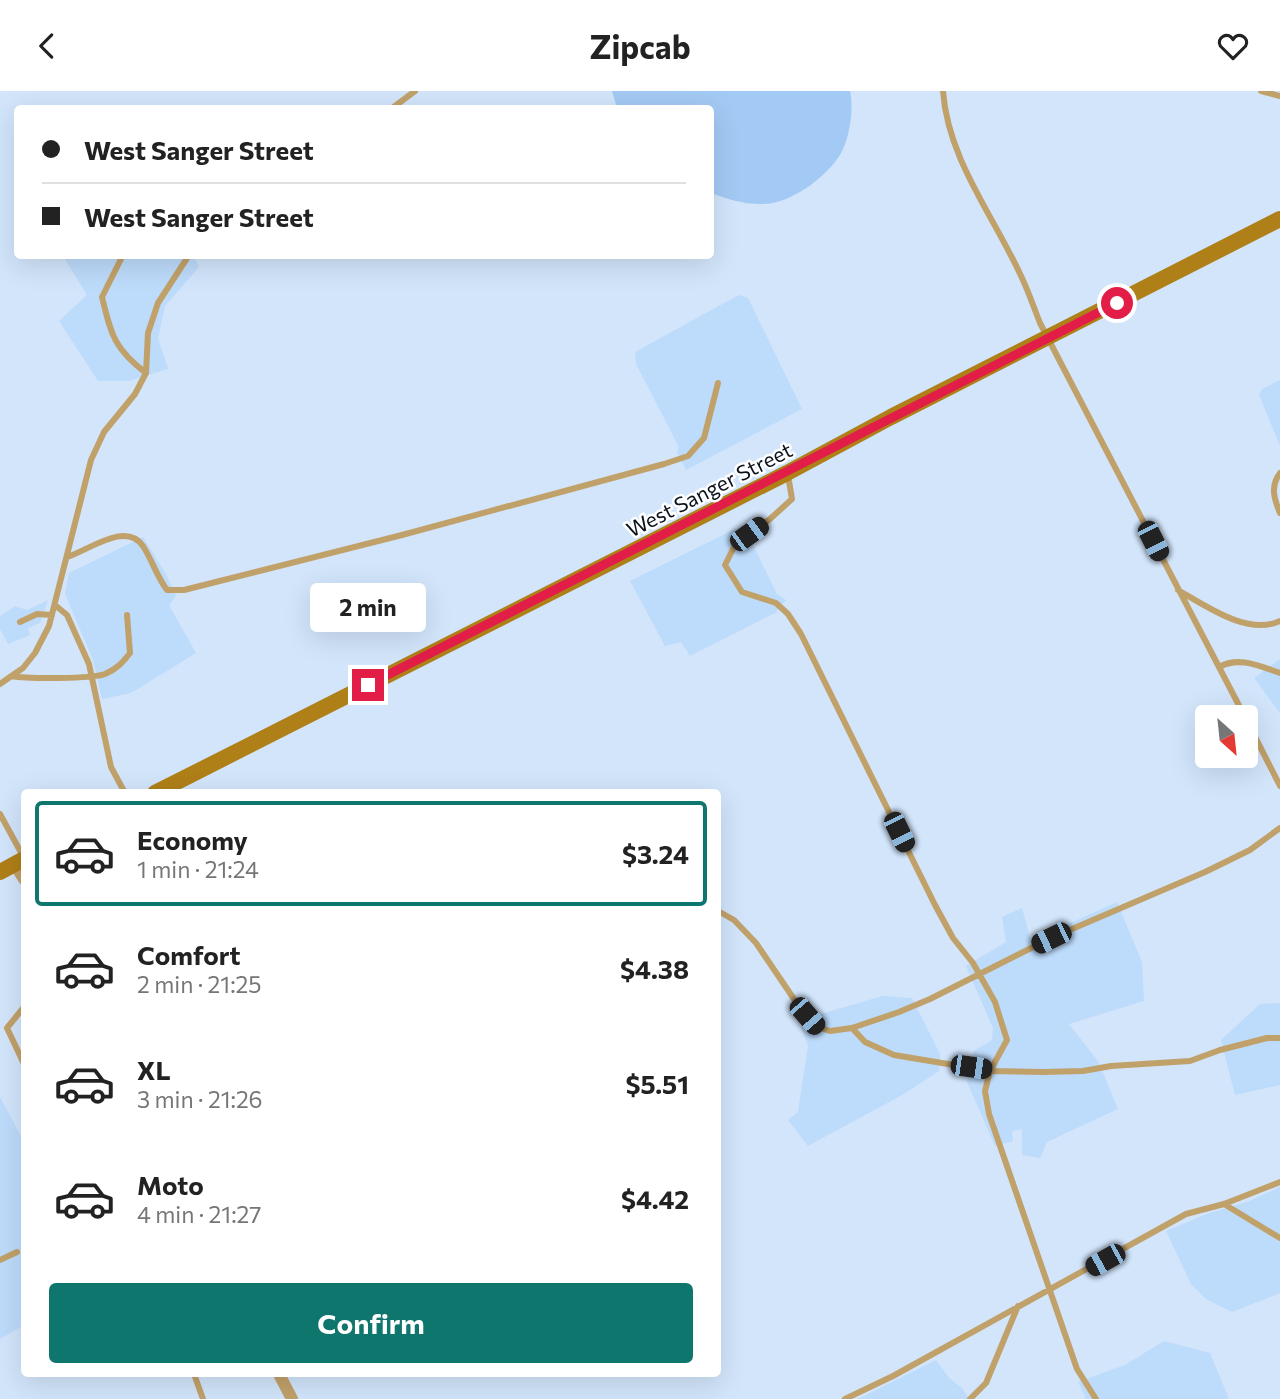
<!DOCTYPE html>
<meta charset="utf-8">
<style>
body{margin:0;font-family:Commissioner,sans-serif;background:#f2f2f2;color:#222;height:100vh;display:flex;flex-direction:column;font-size:26px;white-space:nowrap}
*{box-sizing:border-box;margin:0}
p{font-size:23px;color:#767676}
.icon{flex:none;width:38px;height:38px;fill:none;stroke:currentColor;stroke-width:2;stroke-linecap:round;stroke-linejoin:round}
.map{position:relative;flex:1;overflow:hidden}
.details{position:absolute;left:21px;top:698px;width:700px;height:588px;display:flex;flex-direction:column;background:#fff;border-radius:7px;box-shadow:0 7px 28px #0002}
.details>*{flex:none}
.hud{position:absolute;left:14px;top:14px;width:700px;height:154px;border-radius:7px;box-shadow:0 7px 28px #0002;display:grid;align-content:center;height:154px;padding:0 28px;background:#fff}
.needle{width:46px;rotate:153deg}
.tools{position:absolute;left:1195px;top:614px;display:grid;gap:14px}
.tools a{display:grid;place-items:center;width:63px;height:63px;border-radius:7px;background:#fff;box-shadow:0 7px 28px #0002;font-size:35px}
.end{position:absolute;width:32px;height:32px;margin:-16px;border:9px solid #e11d48;background:#fff;box-shadow:0 0 0 4px #fff}
.from{border-radius:50%}
.bubble{position:absolute;height:49px;border-radius:7px;background:#fff;box-shadow:0 7px 28px #0002;font-size:23px;font-weight:700;line-height:49px;text-align:center}
.car{position:absolute;width:21px;height:42px;margin:-21px -10px;border-radius:9px;box-shadow:0 0 5px 2px #0007;background:linear-gradient(#222 24%,#8ab4d8 0 40%,#222 0 76%,#8ab4d8 0 86%,#222 0)}
.hud b{display:flex;align-items:center;gap:24px;height:66px;font-size:26px}
.hud b+b{border-top:2px solid #e0e0e0}
.hud i{width:18px;height:18px;background:#222}
ul{padding:12px 0 0;list-style:none}
li{display:flex;align-items:center;gap:21px;height:105px;margin:0 14px 10px;padding:0 14px;border:4px solid transparent;border-radius:7px}
li div{flex:1}
li b{display:block;font-size:26px}
li em{font-style:normal;font-weight:700}
li.on{border-color:#0f766e}
li>.icon{width:63px;height:63px;stroke-width:1.5}
.cta{display:flex;gap:14px;margin-top:auto;padding:14px 28px}
.cta a{flex:1;height:80px;border-radius:7px;background:#0f766e;color:#fff;font-size:28px;font-weight:700;line-height:80px;text-align:center}
header{display:flex;justify-content:space-between;align-items:center;height:91px;padding:0 28px;background:#fff;font-size:32px;font-weight:700}
.map>svg:first-child{display:block}
.built{fill:#bddbfb}
.water{fill:#a3caf4}
.lines{fill:none;stroke-linecap:round;stroke-linejoin:round}
.service{stroke:#c1a16a;stroke-width:6}
.minor{stroke:#c1a16a;stroke-width:12}
.secondary{stroke:#af7f18;stroke-width:16}
.route{stroke:#e11d48;stroke-width:9}
.labels{text-anchor:middle;dominant-baseline:central;stroke-width:5;stroke-linejoin:round;paint-order:stroke}
.street-label{font-size:21px;fill:#09111a;stroke:#fff}
</style>
<header><svg class="icon" aria-label="back" viewBox="0 0 24 24"><path d="M15 5l-7 7 7 7"/></svg>Zipcab<svg class="icon" aria-label="heart" viewBox="0 0 24 24"><path d="M12 20l-8-8c-3-5 5-10 8-4 3-6 11-1 8 4z"/></svg></header>
<div class="map">
<svg width="1280" height="1308" viewBox="0 0 1280 1308">
<rect width="100%" height="100%" fill="#d2e5fb"/>
<path class="built" d="M63,165H194L199,176L165,215L158,247L168,278L129,290H98L59,230L87,204Z
M739,204L748,207L802,318L686,379L677,361L679,356L636,273L635,261Z
M1280,289V355L1259,304L1262,298Z
M743,434L777,503L786,509L775,522L690,565L681,551L665,555L630,490Z
M143,446L166,483L176,505L169,514L196,562L131,602L102,608L93,569L65,503L69,482Z
M48,509L40,532L28,537L30,544L8,553L0,538V525L15,515L27,519Z
M1280,568V622L1254,587Z
M1117,811L1142,871L1144,910L1069,933L1098,970L1118,1018L1047,1051L1040,1067L1022,1064V1038L1012,1040L1013,1050L995,1055L967,991L974,960L992,949L993,937L966,875L1006,851L1002,826L1022,817L1031,850Z
M882,905L912,907L940,963L939,980L902,1004L808,1055L788,1029L798,1021L808,955L801,936L821,923Z
M1280,912V994L1235,1004L1221,949L1260,913Z
M0,1006L24,1051V1234L0,1248Z
M1280,1096V1202L1232,1221L1206,1208L1191,1193L1166,1140L1209,1122L1247,1111Z
M1164,1250L1210,1262L1229,1308H1086L1078,1291L1125,1274Z
M936,1269L949,1287L963,1298L969,1308H858Z"/>
<path class="water" d="M612,0H850C854,18 850,47 840,64C825,87 792,112 764,113C746,114 727,108 711,102L710,18L617,17Z"/>
<g class="lines">
<path class="service" d="M943,0C948,69 994,125 1022,187C1029,202 1034,217 1040,232L1245,626
M1261,0L1280,5
M391,18L415,0
M123,164L102,206C111,243 114,258 146,282
M1280,382C1270,395 1274,408 1280,422
M788,384L792,408L770,428L735,454L725,474L742,501L776,512L788,523L801,543L935,814L953,847L973,872L995,911L1007,949L990,980L985,1000L989,1023L1077,1278L1096,1308
M67,466C89,459 126,430 143,455C152,469 157,486 167,499H184L402,444L664,373L688,365L704,347L718,292
M1178,499C1206,515 1248,545 1280,530
M55,514L67,524L89,573L111,676L125,702
M20,531L37,523L52,524
M1219,576C1239,565 1259,575 1280,582
M11,585C28,588 91,588 105,583C117,578 123,571 130,562L127,524
M0,593L23,577L35,562L49,535L91,369L104,341L135,303L146,282L148,242L158,212L189,164
M1246,628L1280,695
M0,723L24,767
M718,820L734,829L756,852L798,914L817,936L830,940L852,937L899,921L930,908L1051,847L1205,781L1250,759L1280,737
M24,916L7,937L24,973
M852,937L865,951L894,964L990,980L1043,981L1083,980L1111,975L1190,970L1220,959L1267,947H1280
M1224,1113L1280,1147
M0,1169L17,1161
M194,1283L203,1308
M845,1308L893,1285L1186,1123L1224,1113L1280,1091
M970,1308L986,1292L1018,1215"/>
<path class="minor" d="M15,774L24,788
M279,1283L292,1308"/>
<path class="secondary" d="M155,702L787,382L891,326L1280,128
M0,781L24,768"/>
</g>
<g class="lines">
<path class="route" d="M368,594L1117,212"/>
</g>
<g class="labels">
<g class="street-label">
<text transform="translate(709 398) rotate(-27)">West Sanger Street</text>
</g>
</g>
</svg>
<div class="tools">
<a><svg class="needle" viewBox="-14 -14 28 28"><path d="M0-13l5 13h-10z" fill="#e53935"/><path d="M0 13l5-13h-10z" fill="#767676"/></svg></a>
</div>
<i class="end from" style="left:1117px;top:212px"></i>
<i class="end" style="left:368px;top:594px"></i>
<div class="bubble" style="left:310px;top:492px;width:116px">2 min</div>
<i class="car" style="left:749px;top:443px;rotate:54deg"></i>
<i class="car" style="left:1153px;top:450px;rotate:153deg"></i>
<i class="car" style="left:899px;top:741px;rotate:154deg"></i>
<i class="car" style="left:1051px;top:847px;rotate:244deg"></i>
<i class="car" style="left:807px;top:925px;rotate:139deg"></i>
<i class="car" style="left:971px;top:976px;rotate:98deg"></i>
<i class="car" style="left:1105px;top:1169px;rotate:241deg"></i>
<div class="hud">
<b><i class="from"></i>West Sanger Street</b>
<b><i></i>West Sanger Street</b>
</div>
<section class="details">
<ul>
<li class="on"><svg class="icon" aria-label="car" viewBox="0 0 24 24"><path d="M5 17H2v-5l4-1 3-4h7l3 4 3 1v5h-3M9 17h6M6 11h13"/><circle cx="7" cy="17" r="2"/><circle cx="17" cy="17" r="2"/></svg><div><b>Economy</b><p>1 min · 21:24</p></div><em>$3.24</em></li>
<li><svg class="icon" aria-label="car" viewBox="0 0 24 24"><path d="M5 17H2v-5l4-1 3-4h7l3 4 3 1v5h-3M9 17h6M6 11h13"/><circle cx="7" cy="17" r="2"/><circle cx="17" cy="17" r="2"/></svg><div><b>Comfort</b><p>2 min · 21:25</p></div><em>$4.38</em></li>
<li><svg class="icon" aria-label="car" viewBox="0 0 24 24"><path d="M5 17H2v-5l4-1 3-4h7l3 4 3 1v5h-3M9 17h6M6 11h13"/><circle cx="7" cy="17" r="2"/><circle cx="17" cy="17" r="2"/></svg><div><b>XL</b><p>3 min · 21:26</p></div><em>$5.51</em></li>
<li><svg class="icon" aria-label="car" viewBox="0 0 24 24"><path d="M5 17H2v-5l4-1 3-4h7l3 4 3 1v5h-3M9 17h6M6 11h13"/><circle cx="7" cy="17" r="2"/><circle cx="17" cy="17" r="2"/></svg><div><b>Moto</b><p>4 min · 21:27</p></div><em>$4.42</em></li>
</ul>
<div class="cta"><a>Confirm</a></div>
</section>
</div>
